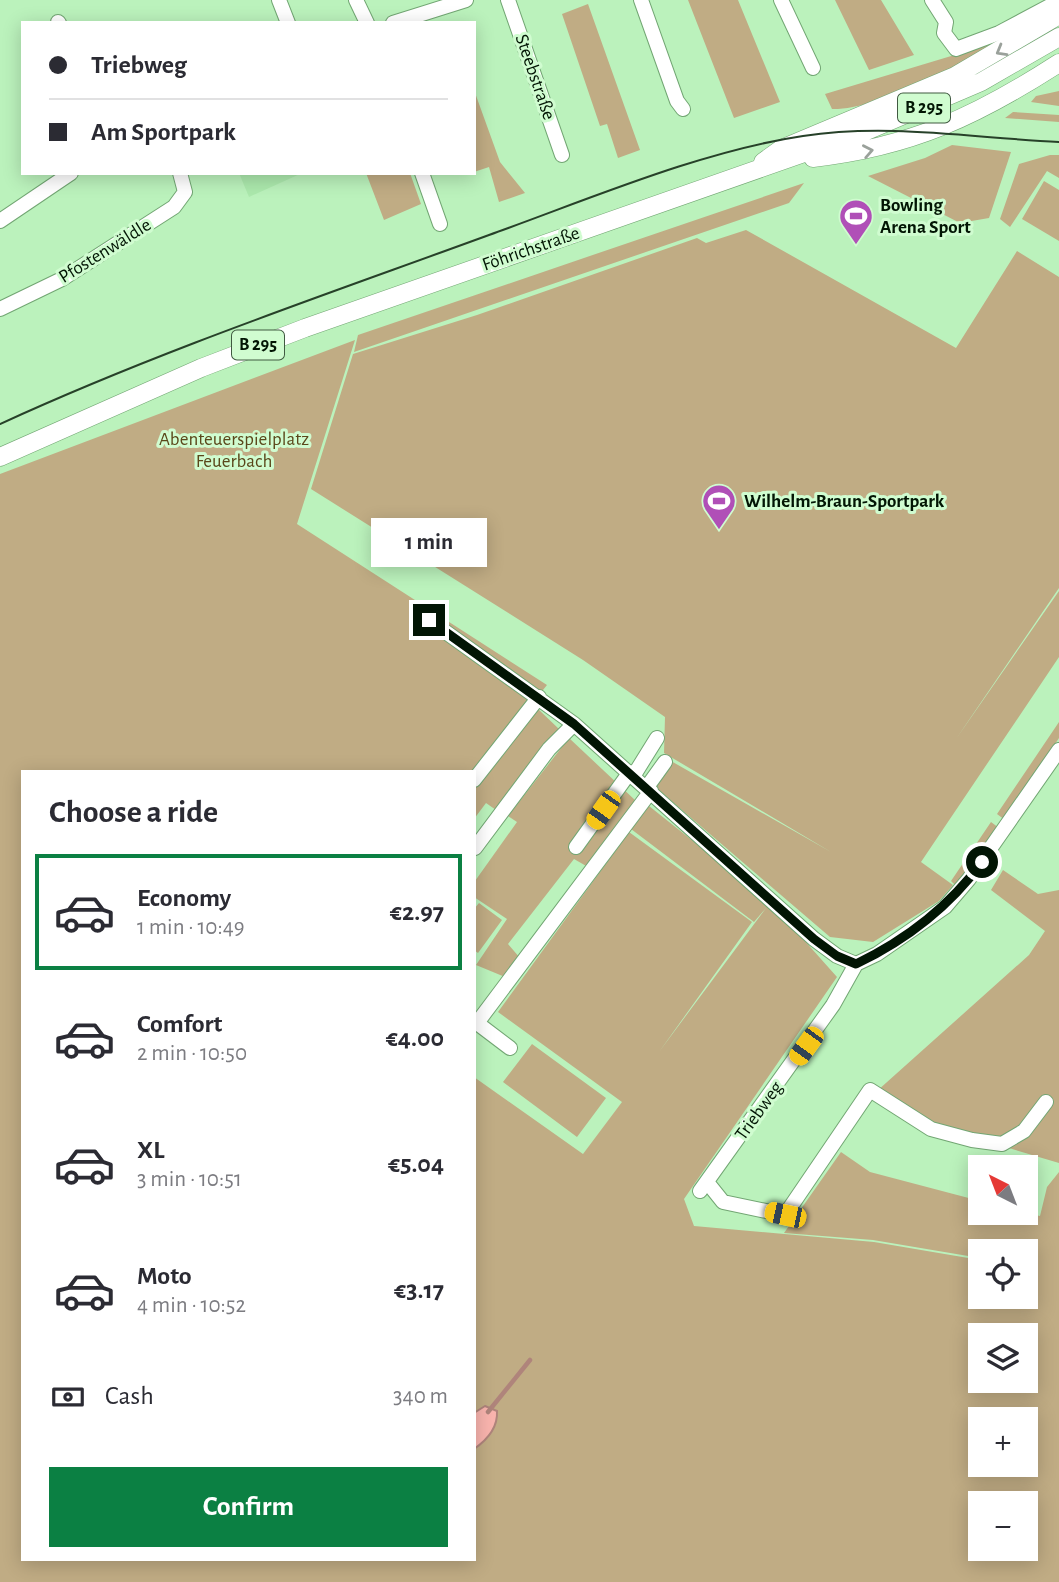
<!DOCTYPE html>
<meta charset="utf-8">
<style>
body{margin:0;font-family:"Alegreya Sans",sans-serif;background:#f2f2f3;color:#2b2b33;height:100vh;display:flex;flex-direction:column;font-size:26px;white-space:nowrap}
*{box-sizing:border-box;margin:0}
p{font-size:23px;color:#7c7c81}
.icon{flex:none;width:38px;height:38px;fill:none;stroke:currentColor;stroke-width:2;stroke-linecap:round;stroke-linejoin:round}
.map{position:relative;flex:1;overflow:hidden}
.side{position:absolute;left:21px;top:770px;width:455px;height:791px;display:flex;flex-direction:column;background:#fff;border-radius:0px;box-shadow:0 4px 18px #0003}
.side>*{flex:none}
.banner{position:absolute;left:21px;top:21px;width:455px;height:154px;border-radius:0px;box-shadow:0 4px 18px #0003;display:grid;align-content:center;height:154px;padding:0 28px;background:#fff}
.needle{width:46px;rotate:318deg}
.fabs{position:absolute;left:968px;top:1155px;display:grid;gap:14px}
.fabs a{display:grid;place-items:center;width:70px;height:70px;border-radius:0px;background:#fff;box-shadow:0 4px 18px #0003;font-size:35px}
.end{position:absolute;width:32px;height:32px;margin:-16px;border:9px solid #021504;background:#fff;box-shadow:0 0 0 4px #fff}
.from{border-radius:50%}
.bubble{position:absolute;height:49px;border-radius:0px;background:#fff;box-shadow:0 4px 18px #0003;font-size:23px;font-weight:600;line-height:49px;text-align:center}
.car{position:absolute;width:21px;height:42px;margin:-21px -10px;border-radius:9px;box-shadow:0 0 5px 2px #0007;background:linear-gradient(#f5c518 24%,#345 0 40%,#f5c518 0 76%,#345 0 86%,#f5c518 0)}
.banner b{display:flex;align-items:center;gap:24px;height:66px;font-size:26px}
.banner b+b{border-top:2px solid #e1e1e2}
.banner i{width:18px;height:18px;background:#2b2b33}
ul{padding:0;list-style:none}
li{display:flex;align-items:center;gap:21px;height:116px;margin:0 14px 10px;padding:0 14px;border:4px solid transparent;border-radius:0px}
li div{flex:1}
li b{display:block;font-size:26px}
li em{font-style:normal;font-weight:600}
li.on{border-color:#0b8043}
li>.icon{width:63px;height:63px;stroke-width:1.5}
h2{padding:0 28px;font-size:32px;line-height:84px}
.pay{display:flex;align-items:center;gap:18px;height:77px;padding:0 28px;font-size:26px}
.pay p{margin-inline-start:auto}
.button{display:flex;gap:14px;margin-top:auto;padding:14px 28px}
.button a{flex:1;height:80px;border-radius:0px;background:#0b8043;color:#fff;font-size:28px;font-weight:600;line-height:80px;text-align:center}
.map>svg:first-child{display:block}
.built{fill:#ace9ad}
.green{fill:#c0ac84;fill-rule:evenodd}
.water{fill:#f9b4ae;stroke:#af847b;stroke-width:2}
.lines{fill:none;stroke-linecap:round;stroke-linejoin:round}
.stream{stroke:#af847b;stroke-width:4.5}
.minor-casing{stroke:#72a673;stroke-width:16}
.major-casing{stroke:#72a673;stroke-width:19}
.minor{stroke:#fff;stroke-width:14}
.major{stroke:#fff;stroke-width:18}
.tram{stroke:#274129;stroke-width:2}
.oneway{stroke:#9aa19b}
.route{stroke:#021504;stroke-width:9}
.labels{text-anchor:middle;dominant-baseline:central;stroke-width:6;stroke-linejoin:round;paint-order:stroke}
.shield{fill:#d0fcd0;stroke:#405a41;stroke-width:2}
.shield-label{font-size:18px;font-weight:bold;fill:#021504}
.street-label{font-size:19px;fill:#021504;stroke:#d0fcd0}
.poi-label{font-size:19px;font-weight:bold;fill:#021504;stroke:#d0fcd0;text-anchor:start}
.park-label{font-size:19px;fill:#5a471a;stroke:#d0fcd0}
</style>
<div class="map">
<svg width="1059" height="1582" viewBox="0 0 1059 1582">
<rect width="100%" height="100%" fill="#bbf2bc"/>
<path class="built" d="M239,173H299L300,174L249,197Z"/>
<path class="green" d="M688,0H738L780,102L734,118Z
M835,0H881L914,55L869,70Z
M588,4L640,150L618,158L607,124L600,126L562,14Z
M1001,41C958,65 880,110 832,109L825,94Z
M474,90L500,162L525,193L499,202L489,167L474,172Z
M1059,91V106L1031,102L1036,96Z
M1013,112L1059,115V122L1005,118Z
M952,145L1011,152L989,218L960,223L868,176L925,158Z
M1050,155H1059V178L1047,171L1010,227L1000,219L1019,164Z
M366,173H410L421,204L384,220Z
M1044,181L1059,190V241L1022,219Z
M804,183L789,203L354,352L358,335Z
M746,230L956,348L1017,251L1059,277V588L956,739L1059,591V657L921,862L953,885L939,901L873,942L830,937L654,786L671,761L831,852L664,753L665,717L583,660L311,489L353,354L477,315L697,238L706,243Z
M355,340L297,524L547,685L474,776V772H23V1559H474V1077L583,1154L622,1102L498,1012L629,832L752,922L659,1052L766,908L754,922L631,829L649,806L771,903L837,977L684,1199L694,1226L874,1242L980,1260V1297H1026V1267H1028L1031,1252L1028,1265L1026,1251H980V1258L873,1240L784,1233L841,1152L870,1172L980,1201V1213H1026L1040,1216L1047,1187L1059,1172V1582H0V474ZM980,1335H1026V1381H980ZM980,1419H1026V1465H980ZM980,1503H1026V1549H980Z
M537,708L560,730L496,810L486,803L474,819V788Z
M1059,722V738L1005,820L997,814Z
M569,738L636,801L588,867L574,859L508,944L520,958L505,977L476,965L507,919L474,897L475,881L517,822L508,816Z
M991,822L999,828L957,887L951,881Z
M1003,870L1038,894L1059,890V1163L932,1125L877,1091L1029,955L1045,931L991,890Z
M479,903L502,920L478,953L474,950V909Z
M532,1044L606,1098L577,1137L503,1082Z"/>
<path class="water" d="M485,1406L497,1411C498,1427 487,1440 474,1449V1413Z"/>
<g class="lines">
<path class="stream" d="M488,1412L530,1360"/>
<g class="minor-casing">
<path id="minor" d="M279,0L288,23
M356,0L367,23
M508,0L562,155
M641,0L677,101L683,109
M781,0L813,68
M932,0L946,22L944,33L956,49L999,33L1059,1
M58,22L59,23
M393,23L466,0
M422,173L440,224
M0,221L71,173
M0,309L62,279L174,207L185,192L180,173
M429,620L574,724L814,939L837,956L856,964
M634,775L657,738
M474,780L539,697
M647,787L665,762
M576,847L630,772
M475,848L549,749L574,724
M510,1048L477,1023L651,791
M707,1182L723,1202L785,1215L870,1090L931,1129L972,1140L1002,1144L1024,1131L1046,1102
M700,1191L833,1005L856,964L877,954L945,907L969,879L1059,750"/>
</g>
<g class="major-casing">
<path id="major" d="M813,158C911,147 977,116 1059,63
M763,162L781,149L955,76L1059,15
M0,457L201,368L305,328L864,132L981,82L1059,37"/>
</g>
<use href="#minor" class="minor"/>
<use href="#major" class="major"/>
<path class="tram" d="M0,424C159,351 325,295 489,235C587,200 701,151 803,136C888,123 974,138 1059,142"/>
</g>
<defs><path id="oneway-chevron" d="M-2-3.5L2.5 0L-2 3.5" fill="none" stroke-width="1.6" stroke-linecap="round" stroke-linejoin="round" transform="scale(1.75)"/></defs>
<g class="oneway">
<use href="#oneway-chevron" transform="translate(1001 51) rotate(150)"/>
<use href="#oneway-chevron" transform="translate(868 151) rotate(-11)"/>
</g>
<g class="lines">
<path class="route" d="M429,620L574,724L814,939L837,956L856,964C906,940 949,907 982,862"/>
</g>
<defs>
<g id="stadium-pin" transform="scale(1.75)"><path d="M0 17L-7.5 6A9.5 9.5 0 1 1 7.5 6Z" fill="#b04fb7" stroke="#d0fcd0"/><path d="M0-5a6.5 5 0 1 0 0 10a6.5 5 0 1 0 0-10ZM-3.5-1.8h7v3.6h-7Z" fill="#fff"/></g>
</defs>
<g fill-rule="evenodd">
<use href="#stadium-pin" x="856" y="216"/>
<use href="#stadium-pin" x="719" y="501"/>
</g>
<g class="labels">
<g class="shield">
<rect x="898" y="93.5" width="52" height="29" rx="5"/>
<rect x="232" y="330.5" width="52" height="29" rx="5"/>
</g>
<g class="shield-label">
<text x="924" y="108">B 295</text>
<text x="258" y="345">B 295</text>
</g>
<g class="street-label">
<text transform="translate(535 77) rotate(71)">Steebstraße</text>
<text transform="translate(531 249) rotate(-19)">Föhrichstraße</text>
<text transform="translate(105 251) rotate(-32)">Pfostenwäldle</text>
<text transform="translate(759 1111) rotate(-54)">Triebweg</text>
</g>
<g class="poi-label">
<text x="880" y="205">Bowling<tspan x="880" dy="22">Arena Sport</tspan></text>
<text x="744" y="501">Wilhelm-Braun-Sportpark</text>
</g>
<g class="park-label">
<text x="234" y="439">Abenteuerspielplatz<tspan x="234" dy="22">Feuerbach</tspan></text>
</g>
</g>
</svg>
<div class="fabs">
<a><svg class="needle" viewBox="-14 -14 28 28"><path d="M0-13l5 13h-10z" fill="#e53935"/><path d="M0 13l5-13h-10z" fill="#7c7c81"/></svg></a>
<a><svg class="icon" aria-label="locate" viewBox="0 0 24 24"><circle cx="12" cy="12" r="6"/><path d="M12 2v4M12 18v4M2 12h4M18 12h4"/></svg></a>
<a><svg class="icon" aria-label="layers" viewBox="0 0 24 24"><path d="M12 4l9 5-9 5-9-5zM3 14l9 5 9-5"/></svg></a>
<a>+</a>
<a>−</a>
</div>
<i class="end from" style="left:982px;top:862px"></i>
<i class="end" style="left:429px;top:620px"></i>
<div class="bubble" style="left:371px;top:518px;width:116px">1 min</div>
<i class="car" style="left:603px;top:810px;rotate:215deg"></i>
<i class="car" style="left:806px;top:1046px;rotate:216deg"></i>
<i class="car" style="left:785px;top:1215px;rotate:282deg"></i>
<div class="banner">
<b><i class="from"></i>Triebweg</b>
<b><i></i>Am Sportpark</b>
</div>
<section class="side">
<h2>Choose a ride</h2>
<ul>
<li class="on"><svg class="icon" aria-label="car" viewBox="0 0 24 24"><path d="M5 17H2v-5l4-1 3-4h7l3 4 3 1v5h-3M9 17h6M6 11h13"/><circle cx="7" cy="17" r="2"/><circle cx="17" cy="17" r="2"/></svg><div><b>Economy</b><p>1 min · 10:49</p></div><em>€2.97</em></li>
<li><svg class="icon" aria-label="car" viewBox="0 0 24 24"><path d="M5 17H2v-5l4-1 3-4h7l3 4 3 1v5h-3M9 17h6M6 11h13"/><circle cx="7" cy="17" r="2"/><circle cx="17" cy="17" r="2"/></svg><div><b>Comfort</b><p>2 min · 10:50</p></div><em>€4.00</em></li>
<li><svg class="icon" aria-label="car" viewBox="0 0 24 24"><path d="M5 17H2v-5l4-1 3-4h7l3 4 3 1v5h-3M9 17h6M6 11h13"/><circle cx="7" cy="17" r="2"/><circle cx="17" cy="17" r="2"/></svg><div><b>XL</b><p>3 min · 10:51</p></div><em>€5.04</em></li>
<li><svg class="icon" aria-label="car" viewBox="0 0 24 24"><path d="M5 17H2v-5l4-1 3-4h7l3 4 3 1v5h-3M9 17h6M6 11h13"/><circle cx="7" cy="17" r="2"/><circle cx="17" cy="17" r="2"/></svg><div><b>Moto</b><p>4 min · 10:52</p></div><em>€3.17</em></li>
</ul>
<div class="pay"><svg class="icon" aria-label="cash" viewBox="0 0 24 24"><path d="M3 7h18v10H3z"/><circle cx="12" cy="12" r="2"/></svg>Cash<p>340 m</p></div>
<div class="button"><a>Confirm</a></div>
</section>
</div>
